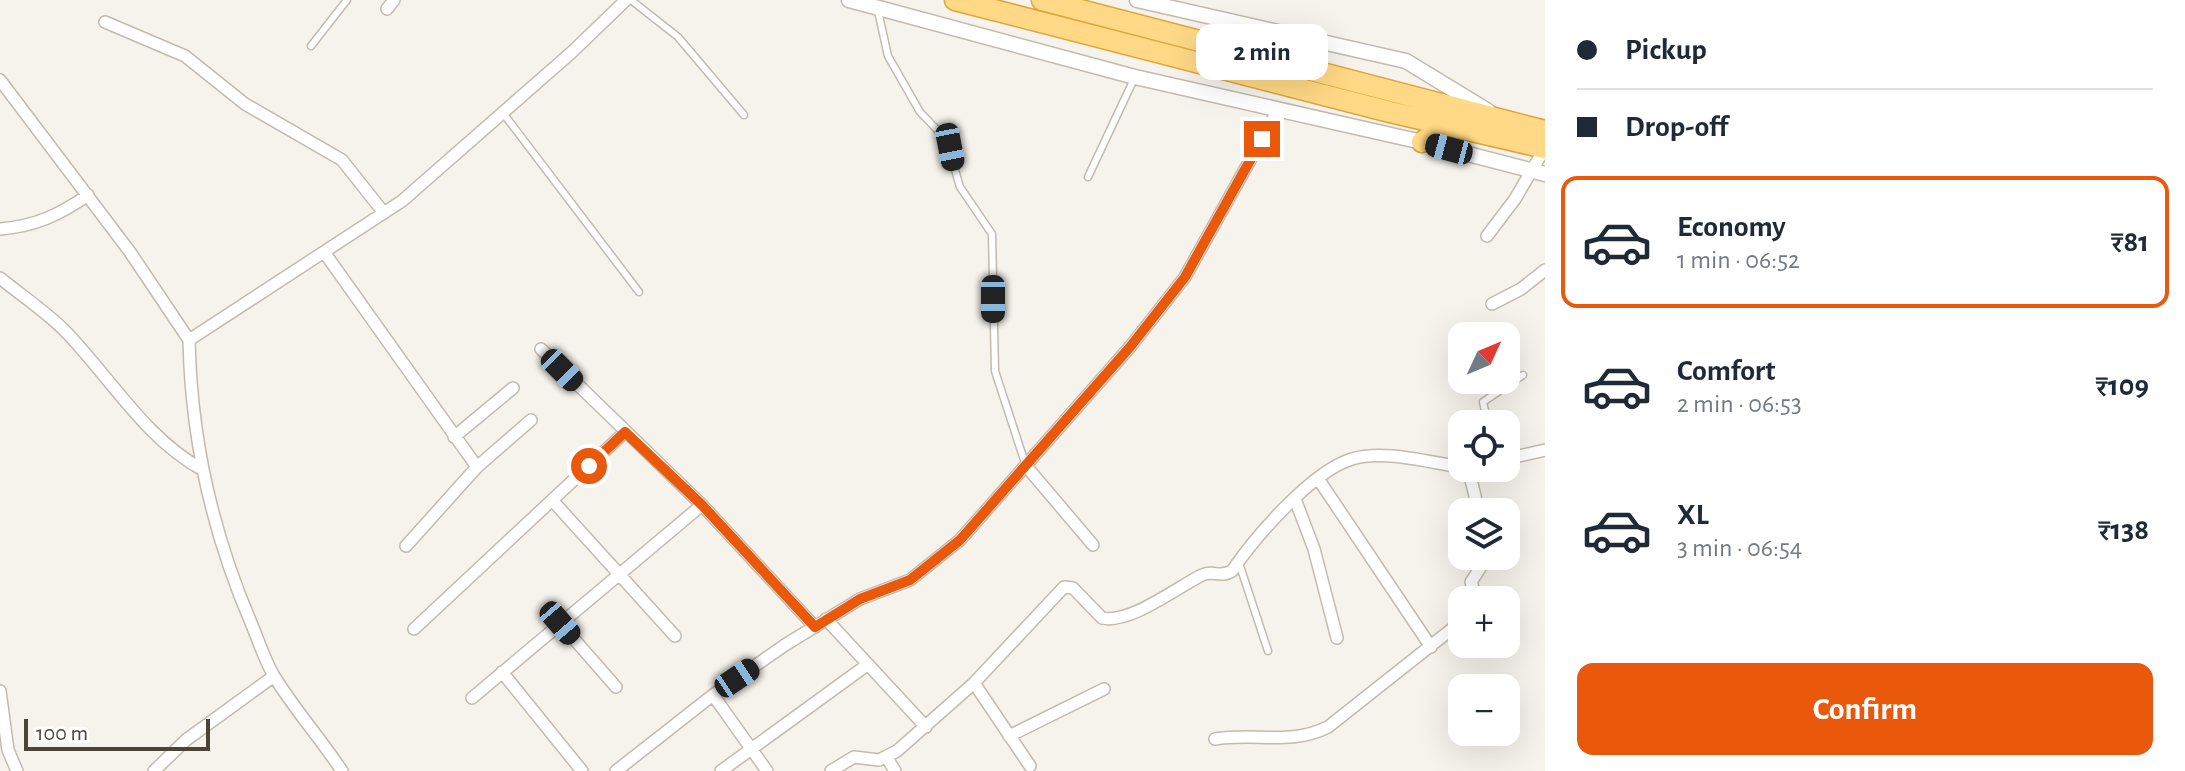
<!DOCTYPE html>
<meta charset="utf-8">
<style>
body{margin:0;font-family:"Alegreya Sans",sans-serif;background:#f2f2f3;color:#1f2937;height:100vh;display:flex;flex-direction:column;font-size:30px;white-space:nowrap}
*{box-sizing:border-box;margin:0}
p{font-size:26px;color:#747a83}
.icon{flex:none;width:44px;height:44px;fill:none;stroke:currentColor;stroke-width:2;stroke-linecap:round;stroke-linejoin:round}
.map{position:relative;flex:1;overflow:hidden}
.details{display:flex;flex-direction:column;background:#fff;width:640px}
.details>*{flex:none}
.hud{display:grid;align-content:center;height:176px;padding:0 32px;background:#fff}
.needle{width:52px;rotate:46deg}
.fabs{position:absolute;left:1448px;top:322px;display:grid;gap:16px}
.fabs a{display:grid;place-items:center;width:72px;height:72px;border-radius:16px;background:#fff;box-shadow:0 8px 32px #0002;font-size:40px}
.scale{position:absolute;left:24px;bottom:20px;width:186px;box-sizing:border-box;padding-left:8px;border:4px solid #4b4439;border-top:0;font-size:22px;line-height:28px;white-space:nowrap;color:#4b4439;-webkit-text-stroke:6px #fff;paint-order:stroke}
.end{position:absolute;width:36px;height:36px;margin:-18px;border:10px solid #ea580c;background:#fff;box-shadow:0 0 0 4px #fff}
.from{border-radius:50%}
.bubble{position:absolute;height:56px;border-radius:16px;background:#fff;box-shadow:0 8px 32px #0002;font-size:26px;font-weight:700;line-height:56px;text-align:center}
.car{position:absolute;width:24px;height:48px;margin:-24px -12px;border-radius:10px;box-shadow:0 0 6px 2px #0007;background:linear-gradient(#222 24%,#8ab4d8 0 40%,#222 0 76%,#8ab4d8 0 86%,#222 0)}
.hud b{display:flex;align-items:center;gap:28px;height:76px;font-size:30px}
.hud b+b{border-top:2px solid #e0e1e3}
.hud i{width:20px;height:20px;background:#1f2937}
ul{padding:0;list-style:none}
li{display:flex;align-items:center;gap:24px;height:132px;margin:0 16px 12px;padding:0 16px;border:4px solid transparent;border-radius:16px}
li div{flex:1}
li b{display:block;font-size:30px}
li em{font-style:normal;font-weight:700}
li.on{border-color:#ea580c}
li>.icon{width:72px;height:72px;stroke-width:1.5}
.primary-button{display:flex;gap:16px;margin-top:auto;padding:16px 32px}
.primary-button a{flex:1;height:92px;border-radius:16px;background:#ea580c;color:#fff;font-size:32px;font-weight:700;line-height:92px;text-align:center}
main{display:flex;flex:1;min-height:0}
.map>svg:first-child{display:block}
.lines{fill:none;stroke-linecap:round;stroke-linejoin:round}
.service-casing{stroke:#c2bbae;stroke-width:9}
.minor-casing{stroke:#c2bbae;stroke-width:14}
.tertiary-casing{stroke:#c2bbae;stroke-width:17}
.trunk-casing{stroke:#e0a43c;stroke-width:23}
.service{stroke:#fff;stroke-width:6}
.minor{stroke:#fff;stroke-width:11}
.tertiary{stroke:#fff;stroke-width:14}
.trunk{stroke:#ffd985;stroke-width:20}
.route{stroke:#ea580c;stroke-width:10}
</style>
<main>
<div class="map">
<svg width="1545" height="771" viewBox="0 0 1545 771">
<rect width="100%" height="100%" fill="#f6f3ec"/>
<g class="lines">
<g class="service-casing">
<path id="service" d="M631,0L678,37L744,115
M878,11L888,56L920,112L946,139L960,187L992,234L995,371L1026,466
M311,46L347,0
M503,113L639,292
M1088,177L1134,79
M1488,424L1483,402L1523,375
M1239,563L1268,651"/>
</g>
<g class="minor-casing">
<path id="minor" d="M387,9L394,0
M105,22L185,56L245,104L342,160L384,213
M0,80L130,252L189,340
M0,229C36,226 59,215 88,195
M1487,236L1515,199L1545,148
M324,252L477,467
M0,278C22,296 48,313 67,333C112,380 145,438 203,470
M1492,304L1521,289L1545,270
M541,349L702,505L815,627
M454,437L513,388
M1506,459L1545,450
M1026,466L1093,545
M1468,468L1479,512
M1319,480L1431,647
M1295,499L1314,549L1337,638
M552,500L675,636
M406,546L477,467L531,420
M1477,600L1471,582L1488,556
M826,619L926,727
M560,623L616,687
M414,629L625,432
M502,672L582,771
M974,683L1030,766
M0,691L8,750L17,771
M713,695L767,771
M472,698L702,505
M1009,736L1104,689
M1215,739C1254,732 1290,746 1328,727L1462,621
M887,758L895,771
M154,771L186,740L274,676
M342,771C321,739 294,709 274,676C265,661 259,642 252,625C213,535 191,438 189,340L402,201L572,52L626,0
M616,771L713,695L785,645L860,599L910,580L960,540L1130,347L1185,277L1277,112
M721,771L867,665
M831,771L854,757L879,760L897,751L974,683L1064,587L1073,588L1102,618C1130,624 1176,588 1202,575C1213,570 1221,578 1232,571C1255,537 1312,471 1352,459C1384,449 1430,463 1462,467"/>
</g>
<g class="tertiary-casing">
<path id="tertiary" d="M849,0L1135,77L1422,142L1545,174
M1137,0L1406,61L1488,111"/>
</g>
<g class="trunk-casing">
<path id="trunk" d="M955,0L1390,112L1545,148
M1042,0L1545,131
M1422,142L1447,125"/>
</g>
<use href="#service" class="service"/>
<use href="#minor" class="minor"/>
<use href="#tertiary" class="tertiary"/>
<use href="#trunk" class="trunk"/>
</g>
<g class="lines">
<path class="route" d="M589,466L625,432L702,505L815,627L860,599L910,580L960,540L1130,347L1185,277L1262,139"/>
</g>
</svg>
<div class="fabs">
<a><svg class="needle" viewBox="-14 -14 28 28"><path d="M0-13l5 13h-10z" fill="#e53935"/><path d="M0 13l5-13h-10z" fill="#747a83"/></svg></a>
<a><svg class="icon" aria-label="locate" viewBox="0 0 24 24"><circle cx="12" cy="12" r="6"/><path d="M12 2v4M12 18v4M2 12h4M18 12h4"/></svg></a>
<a><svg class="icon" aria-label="layers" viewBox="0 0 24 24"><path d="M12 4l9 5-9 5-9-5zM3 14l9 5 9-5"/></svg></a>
<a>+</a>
<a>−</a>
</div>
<div class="scale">100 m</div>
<i class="end from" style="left:589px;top:466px"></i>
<i class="end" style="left:1262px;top:139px"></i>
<div class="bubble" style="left:1196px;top:24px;width:132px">2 min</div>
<i class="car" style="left:950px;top:147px;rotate:169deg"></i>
<i class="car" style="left:1449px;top:149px;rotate:285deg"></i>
<i class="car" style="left:993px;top:299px;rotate:180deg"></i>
<i class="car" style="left:562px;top:370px;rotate:135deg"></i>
<i class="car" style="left:560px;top:623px;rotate:139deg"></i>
<i class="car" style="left:737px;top:678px;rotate:56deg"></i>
</div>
<section class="details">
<div class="hud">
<b><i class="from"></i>Pickup</b>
<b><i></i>Drop-off</b>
</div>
<ul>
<li class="on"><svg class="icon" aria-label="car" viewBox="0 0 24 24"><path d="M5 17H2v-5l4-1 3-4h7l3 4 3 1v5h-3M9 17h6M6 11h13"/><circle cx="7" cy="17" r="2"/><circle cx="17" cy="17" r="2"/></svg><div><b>Economy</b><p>1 min · 06:52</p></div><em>₹81</em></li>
<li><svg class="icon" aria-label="car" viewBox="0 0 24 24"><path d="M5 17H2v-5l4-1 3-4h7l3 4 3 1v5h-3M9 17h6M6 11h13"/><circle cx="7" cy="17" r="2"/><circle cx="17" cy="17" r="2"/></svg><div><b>Comfort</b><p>2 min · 06:53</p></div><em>₹109</em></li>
<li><svg class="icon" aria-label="car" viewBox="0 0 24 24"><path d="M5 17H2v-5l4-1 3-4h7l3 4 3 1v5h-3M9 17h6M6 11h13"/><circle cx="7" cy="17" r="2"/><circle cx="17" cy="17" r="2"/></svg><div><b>XL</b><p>3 min · 06:54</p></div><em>₹138</em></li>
</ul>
<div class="primary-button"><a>Confirm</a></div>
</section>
</main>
